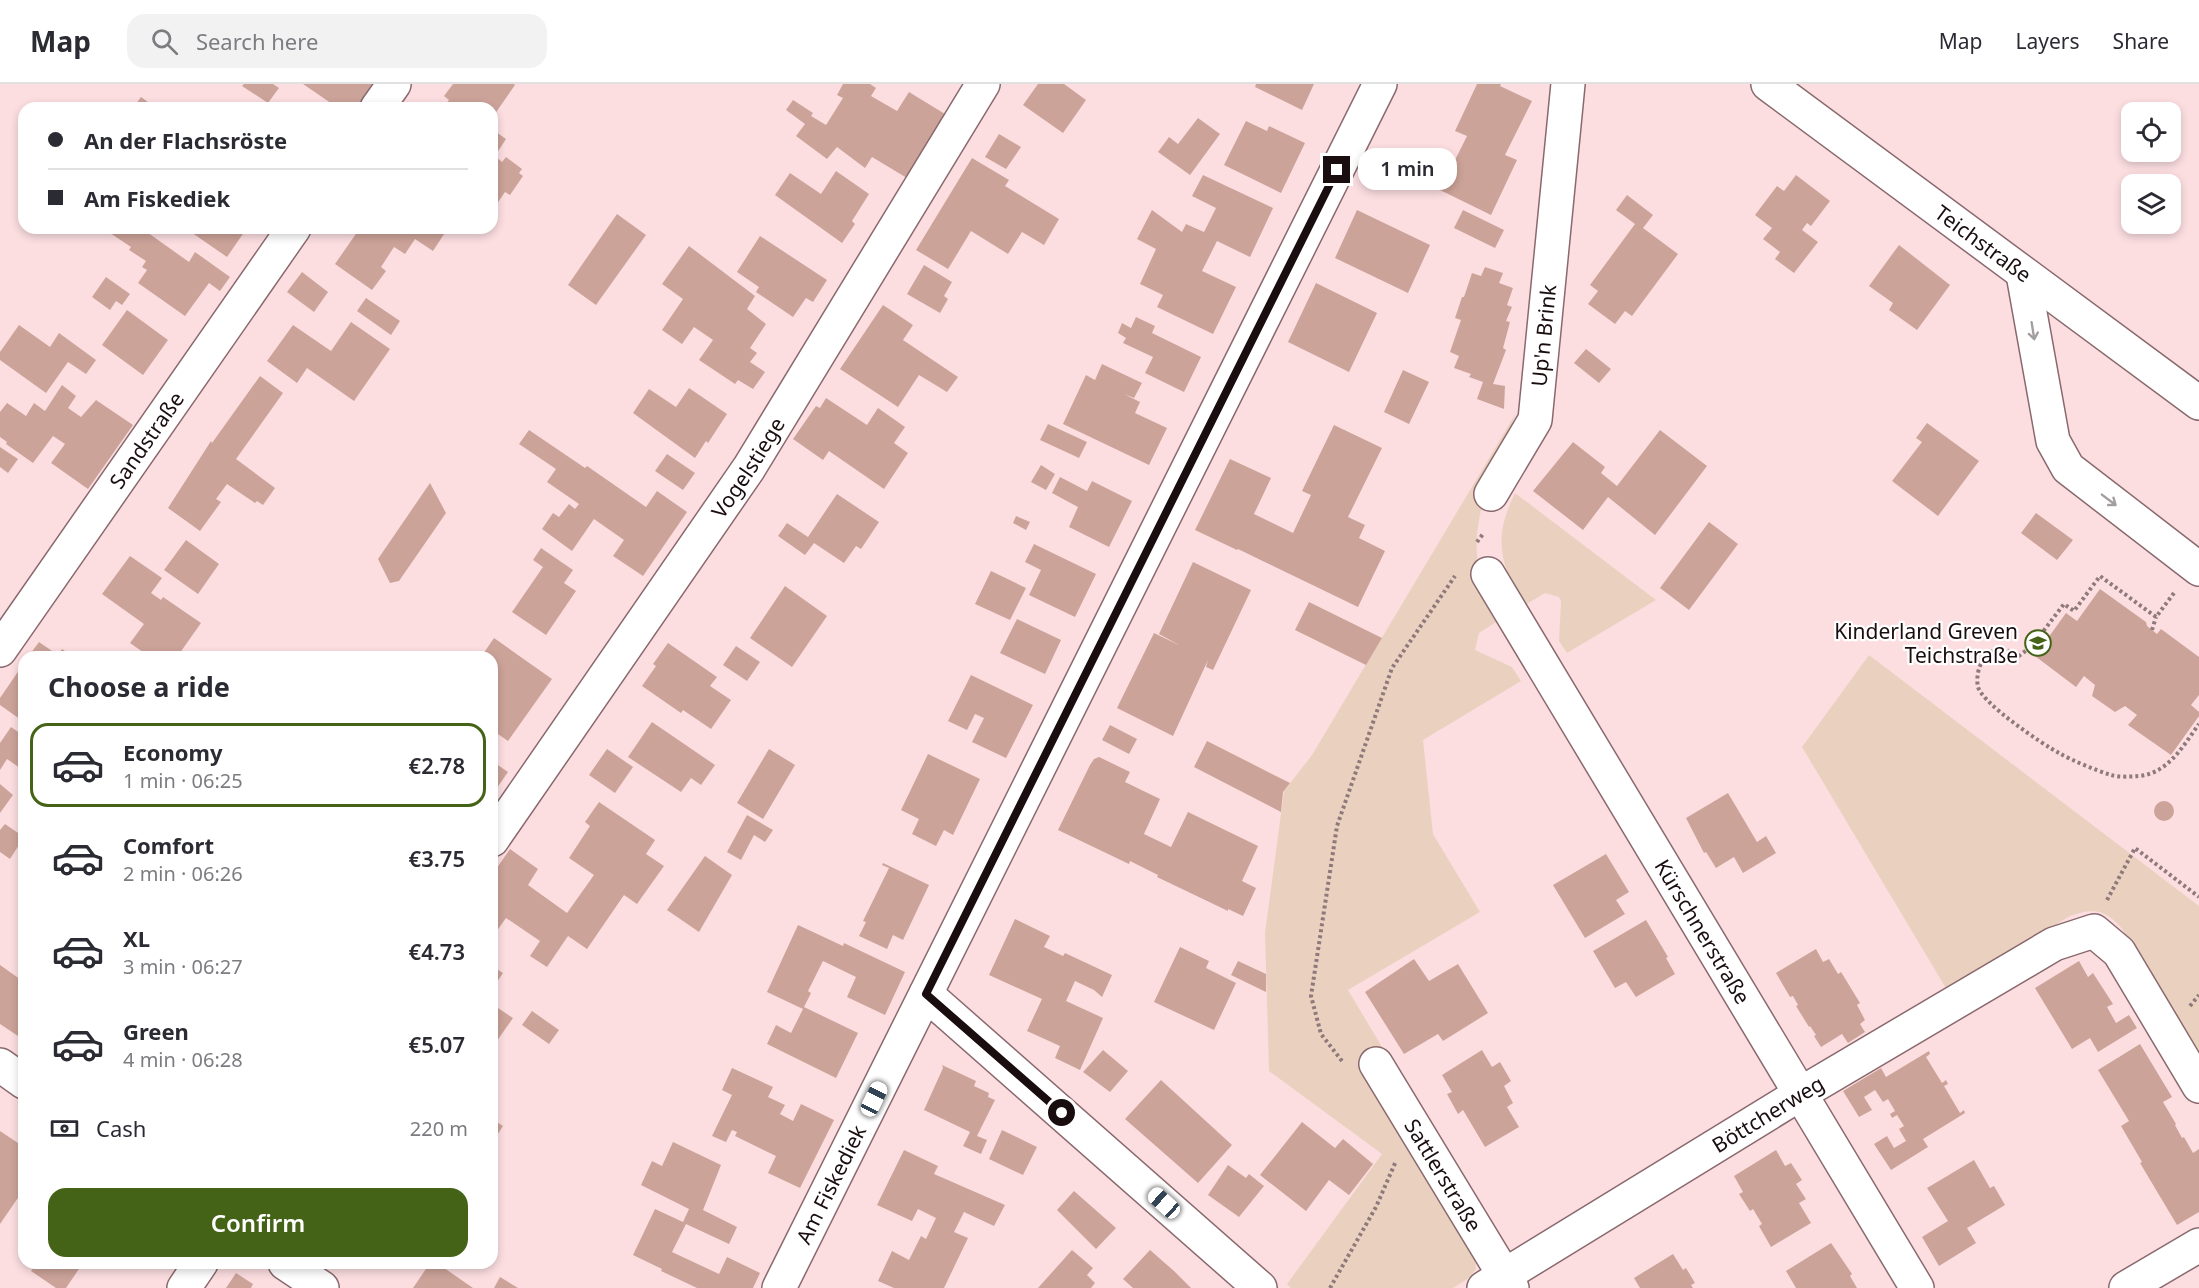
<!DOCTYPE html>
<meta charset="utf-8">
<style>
body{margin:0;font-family:"Noto Sans",sans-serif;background:#f2f2f3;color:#2b2b33;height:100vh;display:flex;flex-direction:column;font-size:22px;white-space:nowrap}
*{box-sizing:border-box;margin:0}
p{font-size:20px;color:#7c7c81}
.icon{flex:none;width:33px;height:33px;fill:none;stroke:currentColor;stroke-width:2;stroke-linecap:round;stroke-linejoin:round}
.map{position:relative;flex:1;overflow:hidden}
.sheet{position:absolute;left:18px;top:567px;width:480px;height:618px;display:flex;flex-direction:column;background:#fff;border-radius:18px;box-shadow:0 3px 9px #0003}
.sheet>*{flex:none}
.hud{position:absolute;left:18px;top:18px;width:480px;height:132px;border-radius:18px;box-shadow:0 3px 9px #0003;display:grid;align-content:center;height:132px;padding:0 30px;background:#fff}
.tools{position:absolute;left:2121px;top:18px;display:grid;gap:12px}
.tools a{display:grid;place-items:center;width:60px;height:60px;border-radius:12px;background:#fff;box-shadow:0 3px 9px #0003;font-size:30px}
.end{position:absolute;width:27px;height:27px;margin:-14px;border:8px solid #190d0f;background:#fff;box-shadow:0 0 0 3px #fff}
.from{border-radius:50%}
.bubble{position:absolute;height:42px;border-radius:18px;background:#fff;box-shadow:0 3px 9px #0003;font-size:20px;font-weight:600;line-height:42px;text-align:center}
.car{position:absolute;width:18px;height:36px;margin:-18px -9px;border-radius:8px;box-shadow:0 0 4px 2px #0007;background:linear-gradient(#fff 24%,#345 0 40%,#fff 0 76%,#345 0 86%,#fff 0)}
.hud b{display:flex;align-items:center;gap:21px;height:57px;font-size:22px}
.hud b+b{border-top:2px solid #e1e1e2}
.hud i{width:15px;height:15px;background:#2b2b33}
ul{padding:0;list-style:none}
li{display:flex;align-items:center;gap:18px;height:84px;margin:0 12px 9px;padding:0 18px;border:3px solid transparent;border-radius:18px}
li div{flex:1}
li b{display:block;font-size:22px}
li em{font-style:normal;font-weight:600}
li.on{border-color:#446317}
li>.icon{width:54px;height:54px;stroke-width:1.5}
h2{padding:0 30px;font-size:27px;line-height:72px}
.pay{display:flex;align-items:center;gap:15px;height:66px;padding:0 30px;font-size:22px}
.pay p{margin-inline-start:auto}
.cta{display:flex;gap:12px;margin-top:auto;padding:12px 30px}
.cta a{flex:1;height:69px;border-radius:18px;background:#446317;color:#fff;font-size:24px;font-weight:600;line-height:69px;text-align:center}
header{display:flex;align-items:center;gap:36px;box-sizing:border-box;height:84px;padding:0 30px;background:#fff;border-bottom:2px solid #e1e1e2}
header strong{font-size:28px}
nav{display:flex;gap:33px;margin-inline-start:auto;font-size:21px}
.search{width:420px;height:54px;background:#f2f2f3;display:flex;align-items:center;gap:15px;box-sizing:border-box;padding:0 21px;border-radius:18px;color:#7c7c81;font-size:22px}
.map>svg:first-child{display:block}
.green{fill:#ead1bf}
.building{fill:#cca399}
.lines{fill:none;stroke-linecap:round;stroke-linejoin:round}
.minor-casing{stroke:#8a696e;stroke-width:36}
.path{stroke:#8e797b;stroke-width:4;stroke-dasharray:3 3;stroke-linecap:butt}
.minor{stroke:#fff;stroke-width:33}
.oneway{stroke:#a39e9f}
.route{stroke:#190d0f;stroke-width:8}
.labels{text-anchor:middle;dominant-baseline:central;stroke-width:4.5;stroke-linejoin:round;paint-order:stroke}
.street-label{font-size:21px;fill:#190d0f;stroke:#fff}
.poi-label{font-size:21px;fill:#190d0f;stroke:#fff;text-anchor:end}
</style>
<header>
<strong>Map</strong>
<div class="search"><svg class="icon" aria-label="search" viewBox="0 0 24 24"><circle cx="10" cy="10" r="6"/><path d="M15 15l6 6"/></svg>Search here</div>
<nav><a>Map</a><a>Layers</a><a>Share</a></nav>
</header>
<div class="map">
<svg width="2199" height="1204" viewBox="0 0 2199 1204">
<rect width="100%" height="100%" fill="#fcdee1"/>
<path class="green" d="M1516,329C1497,380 1465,438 1481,493C1486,508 1495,522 1501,535L1479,549L1475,566L1512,583L1521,597L1423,656L1433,750L1480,828L1348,906L1388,973L1475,1173L1476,1185L1469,1194L1453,1204H1291L1287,1200L1382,1070L1269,987L1265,849L1284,707L1312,671Z
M1515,409L1656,516L1567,569L1559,557L1561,517L1559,513L1545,509L1522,523C1501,478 1492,456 1515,409Z
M1869,571L2199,822V972L2123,846C2107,826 2094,823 2070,832L1947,906L1802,663Z"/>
<path class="building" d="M244,0H273L279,4L268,19L242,2Z
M303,0H374L357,24H338Z
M453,0H514L515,1L492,34V24H443L449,16L444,12Z
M843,0H870L876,4L871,12L897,27L909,8L945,30L907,94L872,73L865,84L837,63L827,75L796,52L805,40L786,26L793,16L813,29L811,32L826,41L843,14L837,11Z
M1038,0H1064L1086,16L1063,49L1023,21Z
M1256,0H1314L1302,26L1255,3Z
M1477,0H1501L1500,2L1532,17L1505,71L1517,76L1491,131L1440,106L1467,52L1455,47Z
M141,13L156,24H133Z
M1198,34L1220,50L1190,91L1158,68L1169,53L1178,60Z
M1246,37L1267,47L1269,42L1305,59L1281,109L1224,81Z
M492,45L506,55L495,72L502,78L506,73L522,85L519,89L523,92L510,111L505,108L492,127Z
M999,50L1021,63L1006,85L985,73Z
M972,74L1009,96L1005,102L1059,135L1044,161L1022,148L1008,170L971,147L948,185L916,166Z
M836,87L869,110L852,137L855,140L842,159L775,111L790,89L821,110Z
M1203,91L1273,124L1250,173L1217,157L1202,187L1236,203L1213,250L1157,223L1163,211L1140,200L1156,165L1137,155L1152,126L1182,148L1186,140L1204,148L1216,124L1192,112Z
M1796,91L1830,117L1811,142L1807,139L1802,146L1818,158L1794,189L1775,175L1780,168L1763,155L1772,144L1755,131L1777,102L1784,107Z
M1627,111L1653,131L1643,144L1678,170L1632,232L1625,227L1615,240L1588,220L1598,207L1590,201L1635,140L1616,126Z
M1357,126L1430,161L1408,209L1335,174Z
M1463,126L1504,146L1495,164L1454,144Z
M617,130L646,151L596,221L568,201Z
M109,144H145L144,146L189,178L195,168L230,193L220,207L209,199L185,232L138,199L147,186L142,183L146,177L129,166L131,163L107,147Z
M185,144H247L227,173Z
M360,144H442L446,147L433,167L415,155L405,170L394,163L381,183L386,187L372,206L335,180Z
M760,152L827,196L813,218L806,214L793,233L756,208L759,203L737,188Z
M1899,161L1950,201L1917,246L1889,226L1893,219L1869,202Z
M689,162L755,212L747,225L766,240L750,264L757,269L750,278L765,288L753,305L738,296L735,300L699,276L713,256L694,243L682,260L662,246L683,215L662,200Z
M924,181L952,198L944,212L948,215L940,229L907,210Z
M1485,183L1503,189L1499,199L1513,204L1507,221L1512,223L1506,237L1510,238L1503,264L1506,266L1493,300L1505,302L1504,325L1477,315L1483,298L1469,293L1471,290L1454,284L1459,272L1450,268L1461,236L1455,234L1462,213H1464L1472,189L1481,192Z
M302,188L328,208L314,228L287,208Z
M106,193L130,210L122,221L116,217L110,226L92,213Z
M1316,199L1377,229L1349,288L1288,258Z
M366,214L400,237L391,251L357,227Z
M883,221L913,241L903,256L958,293L947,308L919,291L898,323L840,285Z
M127,226L168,256L143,291L102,261Z
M1136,233L1155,242L1152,249L1201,273L1184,308L1145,289L1153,273L1123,259L1126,254L1118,249L1122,239L1131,244Z
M351,238L390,265L354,317L307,284L297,299L267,277L293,241L331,267Z
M19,241L50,263L59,249L96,276L86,290L68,278L46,309L0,276V268Z
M1586,265L1611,285L1599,299L1574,279Z
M1102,280L1142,299L1134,314L1124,310L1140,318L1135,329L1167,344L1149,381L1063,340L1086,291L1095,296Z
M1403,286L1429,298L1409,340L1384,328Z
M260,292L283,309L236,375L275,404L263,421L257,417L255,419L227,400L216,415L221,418L200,447L168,424L211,357L212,359Z
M62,301L76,312L68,324L81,333L96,316L133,341L88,405L51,379L65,360L53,352L33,379L6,360L7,358L0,353V328L7,319L26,332L34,319L45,327Z
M689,304L727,330L708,359L706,357L695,374L633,329L649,305L676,323Z
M826,314L867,341L878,324L905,343L894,359L908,369L884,405L829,367L823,376L793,355L816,322L820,324Z
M1927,339L1979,377L1938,432L1892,397L1922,358L1916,354Z
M1048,340L1087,358L1079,374L1040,356Z
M1334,341L1382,364L1348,433L1365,441L1359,454L1385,467L1358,523L1238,465L1237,466L1195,446L1230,375L1271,394L1254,430L1293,449L1311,411L1302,407Z
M529,346L585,384L587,382L646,423L657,407L687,428L643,492L613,472L624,456L594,435L572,467L542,445L553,429L559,433L569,420L575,425L579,420L547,398L556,385L519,360Z
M1660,346L1707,382L1655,451L1608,413L1583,446L1533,407L1573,358L1605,383L1601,389L1617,402Z
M0,363L18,375L8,389L0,383Z
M667,370L695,389L683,406L655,387Z
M1041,381L1055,390L1046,406L1031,398Z
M1060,393L1087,407L1092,397L1132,417L1109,463L1069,443L1078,423L1052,409Z
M430,399L446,429L399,497L390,499L378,475Z
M837,410L879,438L861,465L856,462L844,479L814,459L805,471L778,452L787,439L808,453Z
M2036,429L2073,456L2057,476L2021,449Z
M1016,432L1030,438L1026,446L1013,439Z
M1709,438L1738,460L1689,526L1660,504Z
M186,456L219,480L198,510L164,486Z
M1034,460L1096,490L1075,533L1029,511L1041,486L1025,478Z
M541,464L573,486L564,499L576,507L546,551L512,528L543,483L533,476Z
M130,472L162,494L151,509L161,516L163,513L201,539L177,573H150L130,559L144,540L102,510Z
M1193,478L1251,506L1213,586L1206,583L1208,576L1173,652L1117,624L1154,549L1181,562L1159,550Z
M991,487L1026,504L1010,536L975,520Z
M785,502L827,532L792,583L750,554Z
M2100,505L2146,538L2147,542L2157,550L2161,545L2199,573V611L2191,621L2199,628V632L2171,671L2128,641L2137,631L2125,622L2115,628L2092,612L2095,601L2084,592L2076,603L2035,572L2066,529L2077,537Z
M1309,518L1382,554L1366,581L1295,546Z
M1017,535L1061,556L1045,590L1000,569Z
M494,554L552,595L508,657L492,646V573H481Z
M39,558L58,571L62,565L74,573H28Z
M668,559L717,593L710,602L731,616L711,645L683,626L681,629L642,602L656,582L653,580Z
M736,562L760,578L747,597L723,581Z
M24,579V638L0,621V614Z
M971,591L1033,621L1006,674L972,658L984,634L975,630L967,646L948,637Z
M652,638L715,681L701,701L691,694L681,708L628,673Z
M1110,641L1137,655L1129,670L1102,656Z
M11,643L24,652V679L20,684L7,675L0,686V659Z
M1207,657L1290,699L1283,708L1281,728L1194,683Z
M607,665L633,683L615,709L589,691Z
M769,665L795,681L763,735L737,719Z
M928,670L980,695L953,751L944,746L936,762L912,750L919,735L901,726Z
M1099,673L1130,688L1125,698L1160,715L1144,750L1171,763L1188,728L1258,762L1242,797L1256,804L1243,832L1228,825V827L1157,793L1158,791L1130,777L1129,780L1058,746L1090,681L1094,675Z
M492,677L508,688L492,711Z
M0,700L13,711L0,729Z
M1728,709L1757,758L1766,752L1776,769L1743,789L1734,773L1716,784L1706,768L1704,769L1686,734Z
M2154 727a10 10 0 1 1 20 0a10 10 0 1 1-20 0Z
M599,718L655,756L646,770L664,782L637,820L624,811L587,865L568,852L547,883L530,872L540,857L506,834L496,848L492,845V791L510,765L538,785L528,801L567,829L594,791L569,774L590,742L585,738Z
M747,731L773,746L765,758L754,751L741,776L727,768Z
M5,740L24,753L10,775L0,768V746Z
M1606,770L1629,808L1616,816L1625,830L1585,854L1553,801Z
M705,772L732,791L699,848L667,826Z
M883,779L929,801L903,856L893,851L887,865L859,852L866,838L863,837L889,784L882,781Z
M1015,835L1050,852L1044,863L1063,872L1065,869L1112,891L1102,913L1094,906L1075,897L1066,917L1103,934L1080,986L1055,974L1060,962L1027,947L1042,915L989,891Z
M1646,836L1668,873L1666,874L1675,890L1636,913L1626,898L1615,904L1593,867Z
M798,841L843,862L844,859L905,888L885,931L847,913L856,893L823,877L808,907L811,909L804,923L858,949L836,994L767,960L776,941L791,949L803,925L767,908Z
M1180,863L1209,877L1206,884L1236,899L1214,946L1154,918Z
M1816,865L1823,878L1829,875L1838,890L1841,888L1860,919L1857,921L1865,936L1860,940L1865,948L1848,959L1842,950L1821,963L1814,952L1816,951L1810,942L1809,943L1796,922L1798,921L1793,912L1790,913L1776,889Z
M1414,875L1429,897L1458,880L1488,929L1443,957L1438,950L1404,970L1365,908Z
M1238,877L1266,890V908L1231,891Z
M2079,877L2088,893L2093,889L2113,920L2107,923L2116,939L2129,931L2137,944L2098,968L2090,954L2072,965L2035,904Z
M0,881L24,898V956L0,940Z
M492,882L503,889L495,901L492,899Z
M492,920L513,934L492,964Z
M532,927L559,946L549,960L522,941Z
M2140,960L2172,1013L2163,1018L2176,1040L2175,1041L2182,1054L2184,1053L2193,1069L2199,1065V1128L2177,1141L2140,1079L2142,1078L2121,1042L2129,1037L2098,986Z
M1103,966L1128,987L1110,1008L1083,988Z
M1482,966L1492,983L1500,978L1511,997L1504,1002L1513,1019L1507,1023L1519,1043L1485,1063L1463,1026L1458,1030L1447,1010L1452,1008L1442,991Z
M1929,967L1930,970L1926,973L1942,999L1946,996L1948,1000L1944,1002L1960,1029L1964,1026L1965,1029L1923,1055L1928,1063L1891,1086L1874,1060L1887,1052L1894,1064L1906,1057L1899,1045L1904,1042L1897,1031L1892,1034L1890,1030L1895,1027L1888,1015L1883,1018L1875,1006L1864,1013L1872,1026L1859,1033L1843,1007L1881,984L1886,993Z
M942,981L976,997L974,1002L989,1009L988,1013L995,1016L977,1052L987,1056L981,1070L963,1062L970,1048L924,1026L943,984Z
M732,984L773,1003L768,1013L785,1021L780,1030L793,1037L801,1020L834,1036L800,1104L768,1089L776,1072L735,1052L737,1048L732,1046L726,1058L712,1052L732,1011L722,1006Z
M1161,996L1232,1061L1198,1099L1125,1035Z
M492,1035L503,1042L494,1056L492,1054Z
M1302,1038L1335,1064L1343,1055L1373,1080L1349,1111L1329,1096L1306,1127L1260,1091Z
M1002,1046L1037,1063L1023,1091L989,1075Z
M0,1047L24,1063V1105L0,1140Z
M673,1058L721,1081L703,1126L737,1143L729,1160L686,1140L672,1168L719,1190L727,1173L760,1189L753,1204H697L661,1187L662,1185L633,1171L655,1125L683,1138L689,1125L641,1101L652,1077L662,1082Z
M904,1066L938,1082L934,1090L1005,1121L994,1142L964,1128L954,1148L968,1154L944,1204H894L878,1197L892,1167L909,1176L921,1152L926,1155L936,1134L918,1125L912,1137L877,1121Z
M1776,1066L1785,1082L1791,1079L1802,1096L1796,1100L1806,1115L1799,1119L1811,1139L1771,1163L1759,1142L1762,1140L1753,1125L1750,1127L1739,1110L1743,1108L1734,1092Z
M1974,1076L1990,1104L1994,1102L2005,1121L1967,1144L1976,1159L1939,1182L1922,1153L1948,1137L1927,1104Z
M1228,1081L1246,1094L1249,1090L1264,1102L1239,1133L1208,1111Z
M1074,1107L1116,1144L1096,1165L1057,1126Z
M1831,1159L1852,1190L1850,1192L1857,1204H1796L1786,1187Z
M1072,1166L1093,1184L1087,1191L1095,1199L1091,1204H1038Z
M1150,1166L1174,1187L1191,1204H1133L1123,1195Z
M1673,1170L1683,1186L1686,1184L1695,1199L1691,1201L1693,1204H1640L1634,1194Z
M37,1179H83L66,1204H56L31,1187Z
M430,1179H437L473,1204H413Z
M236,1189L253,1200L251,1204H226Z
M500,1193L518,1204H494Z"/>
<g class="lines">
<g class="minor-casing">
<g id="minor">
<path id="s1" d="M1768,0L2199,319"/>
<path d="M377,24L394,0"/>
<path d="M2023,190L2053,357L2068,384L2199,485"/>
<path id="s2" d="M1491,410L1535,336L1568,0"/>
<path id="s3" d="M1488,490L1917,1204"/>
<path id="s4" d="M0,566L294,144"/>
<path id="s5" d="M492,756L749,384L983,0"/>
<path d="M926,910L1260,1204"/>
<path id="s6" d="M1376,980L1512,1204"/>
<path d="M0,981L24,998"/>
<path d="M285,1179L322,1204"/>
<path d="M184,1204L201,1179"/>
<path id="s7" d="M779,1204L1380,0"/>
<path id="s8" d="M1484,1204L1800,1010L2054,860L2094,847L2119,868L2199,1002"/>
<path d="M2126,1204L2199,1161"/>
</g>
</g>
<path class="path" d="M1477,458L1483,450
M2174,509L2156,533L2100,492L2074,527L2064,520L2032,562L2019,572C2013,569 2005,564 1997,566C1982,568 1975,589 1978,603C1983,620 2042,660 2059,669C2073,677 2095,686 2111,691C2118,693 2130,693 2138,692C2168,690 2183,662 2199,640
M2152,546L2156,533
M2107,816L2135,764L2199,813
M2190,922L2199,911
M1342,977L1321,950L1311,912L1337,742L1392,584L1455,492
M1330,1204L1376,1123L1396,1077"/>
<use href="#minor" class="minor"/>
</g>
<defs><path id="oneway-shaft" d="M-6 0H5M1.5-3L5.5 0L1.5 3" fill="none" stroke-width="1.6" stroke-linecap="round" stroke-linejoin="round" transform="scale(1.5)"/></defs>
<g class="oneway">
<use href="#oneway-shaft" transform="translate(2033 247) rotate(81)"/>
<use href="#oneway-shaft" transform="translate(2109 416) rotate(37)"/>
</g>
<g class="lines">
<path class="route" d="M1062,1029L926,910L1337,86"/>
</g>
<defs>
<g id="school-ring" transform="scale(1.35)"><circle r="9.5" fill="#fff" stroke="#446317" stroke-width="1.5"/><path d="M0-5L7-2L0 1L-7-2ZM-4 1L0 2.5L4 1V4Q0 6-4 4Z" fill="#446317"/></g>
</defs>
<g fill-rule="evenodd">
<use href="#school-ring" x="2038" y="559"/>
</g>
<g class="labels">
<g class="street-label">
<text stroke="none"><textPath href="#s1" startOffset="268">Teichstraße</textPath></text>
<text stroke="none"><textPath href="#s2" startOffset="171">Up'n Brink</textPath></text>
<text stroke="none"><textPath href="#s4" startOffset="256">Sandstraße</textPath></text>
<text stroke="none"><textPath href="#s5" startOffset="452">Vogelstiege</textPath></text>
<text stroke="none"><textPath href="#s3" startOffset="417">Kürschnerstraße</textPath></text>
<text stroke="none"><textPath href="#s8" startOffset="333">Böttcherweg</textPath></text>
<text stroke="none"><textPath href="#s6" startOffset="130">Sattlerstraße</textPath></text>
<text stroke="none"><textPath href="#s7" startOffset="116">Am Fiskediek</textPath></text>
</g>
<g class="poi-label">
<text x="2018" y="547">Kinderland Greven<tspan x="2018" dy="24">Teichstraße</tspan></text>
</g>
</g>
</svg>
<div class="tools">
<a><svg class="icon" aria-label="locate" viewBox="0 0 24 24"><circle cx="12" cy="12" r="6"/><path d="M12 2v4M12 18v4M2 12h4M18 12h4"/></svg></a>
<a><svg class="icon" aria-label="layers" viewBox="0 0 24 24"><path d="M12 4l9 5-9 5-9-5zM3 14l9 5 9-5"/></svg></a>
</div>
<i class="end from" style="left:1062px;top:1029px"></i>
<i class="end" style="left:1337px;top:86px"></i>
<div class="bubble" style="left:1358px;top:64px;width:99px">1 min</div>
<i class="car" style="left:874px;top:1015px;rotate:26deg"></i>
<i class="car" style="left:1164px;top:1119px;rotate:312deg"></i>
<div class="hud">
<b><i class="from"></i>An der Flachsröste</b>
<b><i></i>Am Fiskediek</b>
</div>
<section class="sheet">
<h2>Choose a ride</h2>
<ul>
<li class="on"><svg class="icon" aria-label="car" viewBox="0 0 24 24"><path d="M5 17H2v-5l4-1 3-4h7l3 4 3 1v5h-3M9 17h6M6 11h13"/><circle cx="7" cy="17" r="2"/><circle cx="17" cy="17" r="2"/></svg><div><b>Economy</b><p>1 min · 06:25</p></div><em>€2.78</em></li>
<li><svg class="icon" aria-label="car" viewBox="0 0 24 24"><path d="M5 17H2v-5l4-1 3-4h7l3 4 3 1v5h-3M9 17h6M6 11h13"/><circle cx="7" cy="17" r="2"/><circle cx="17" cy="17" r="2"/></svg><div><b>Comfort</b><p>2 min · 06:26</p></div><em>€3.75</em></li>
<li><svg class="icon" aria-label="car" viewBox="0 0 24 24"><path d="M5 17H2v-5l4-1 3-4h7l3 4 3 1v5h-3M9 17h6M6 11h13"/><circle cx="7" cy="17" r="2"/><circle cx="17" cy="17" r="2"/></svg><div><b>XL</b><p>3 min · 06:27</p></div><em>€4.73</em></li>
<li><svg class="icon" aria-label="car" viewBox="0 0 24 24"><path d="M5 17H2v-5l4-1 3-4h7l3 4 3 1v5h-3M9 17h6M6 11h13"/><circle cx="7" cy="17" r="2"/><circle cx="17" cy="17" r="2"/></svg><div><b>Green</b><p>4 min · 06:28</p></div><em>€5.07</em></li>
</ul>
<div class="pay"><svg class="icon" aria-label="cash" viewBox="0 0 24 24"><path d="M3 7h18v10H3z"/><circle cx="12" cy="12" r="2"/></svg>Cash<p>220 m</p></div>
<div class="cta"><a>Confirm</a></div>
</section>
</div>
